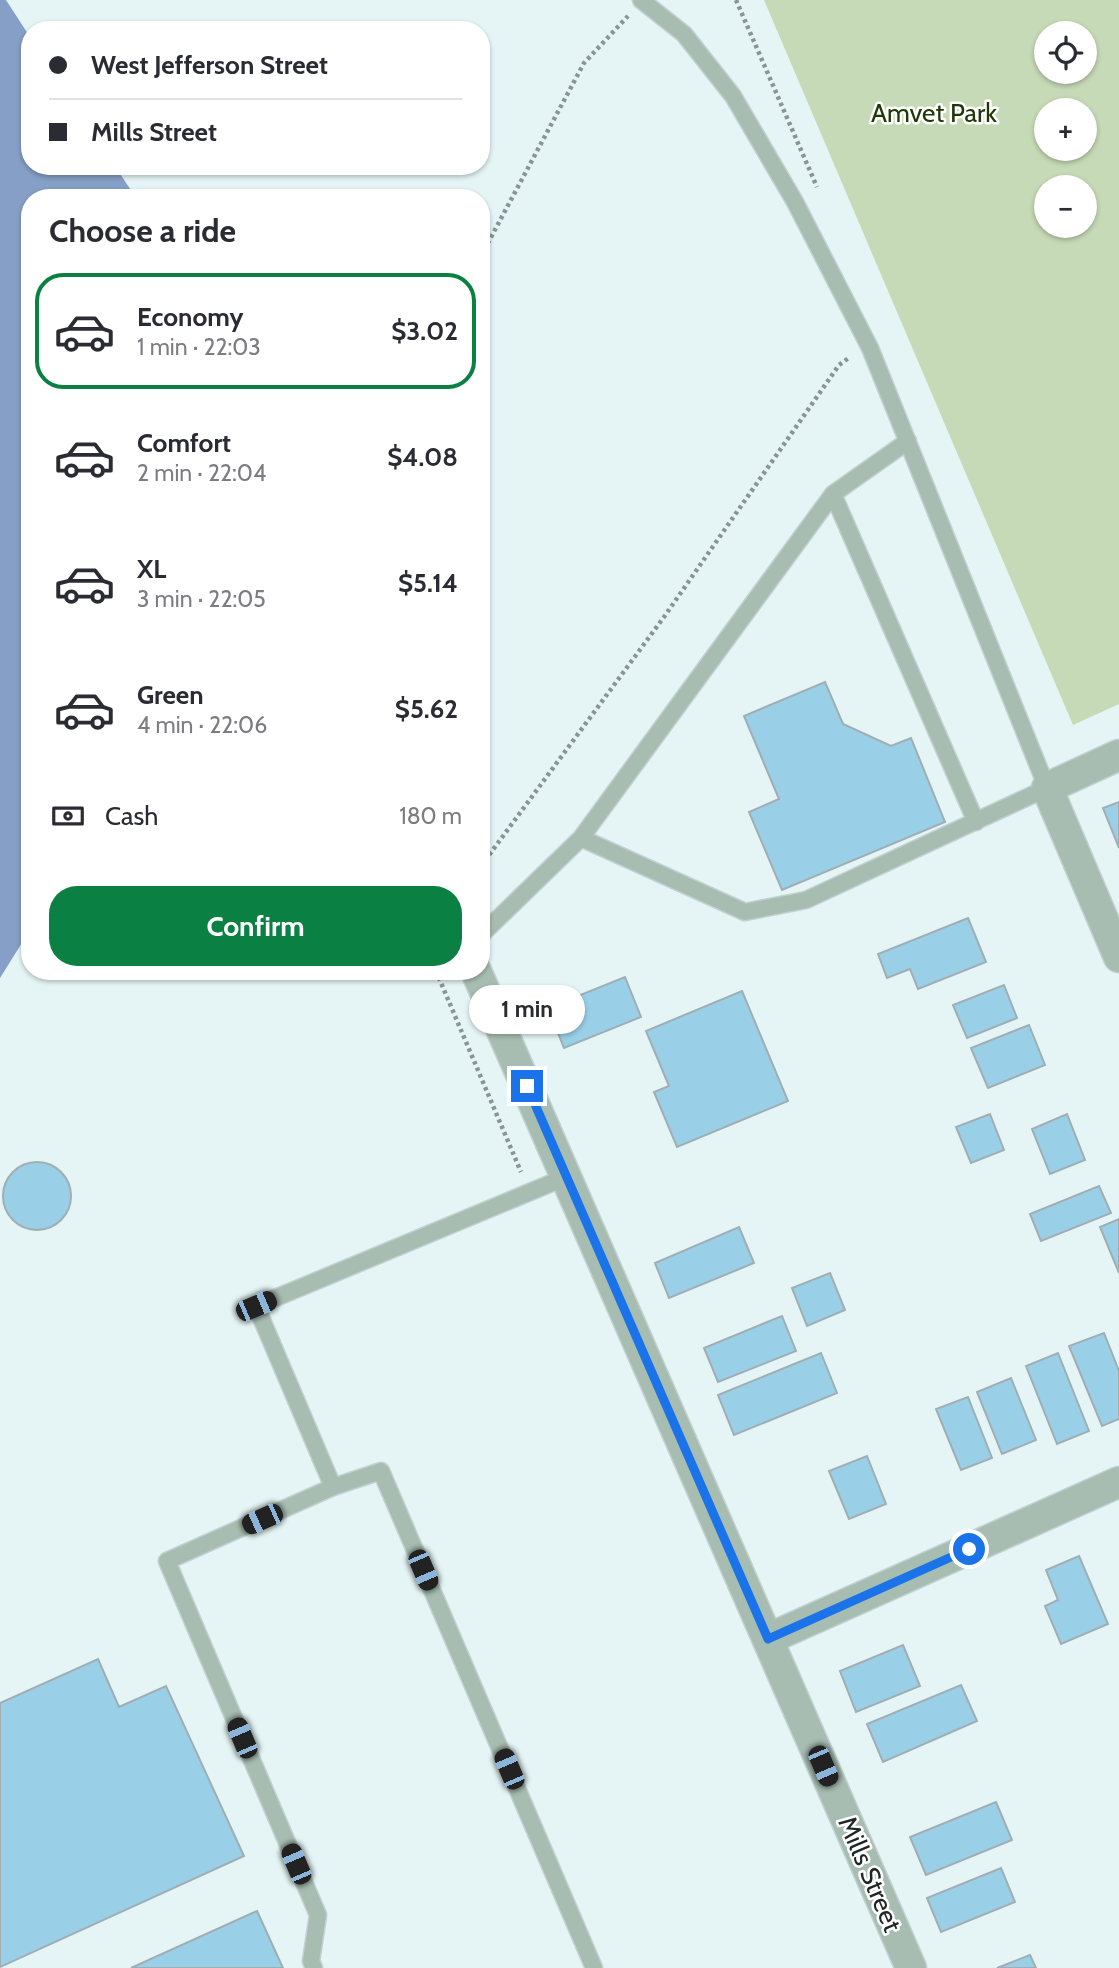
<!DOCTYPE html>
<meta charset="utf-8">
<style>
body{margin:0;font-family:Cabin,sans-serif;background:#f7f7f7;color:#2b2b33;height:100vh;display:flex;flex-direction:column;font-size:26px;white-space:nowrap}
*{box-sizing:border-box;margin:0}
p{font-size:23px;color:#7c7c81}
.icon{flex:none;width:38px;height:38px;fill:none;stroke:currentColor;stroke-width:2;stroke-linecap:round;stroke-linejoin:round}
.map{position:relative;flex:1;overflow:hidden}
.sheet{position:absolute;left:21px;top:189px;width:469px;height:791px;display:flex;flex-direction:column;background:#fff;border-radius:28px;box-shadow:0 2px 5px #0004}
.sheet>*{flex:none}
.hud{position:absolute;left:21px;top:21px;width:469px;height:154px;border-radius:28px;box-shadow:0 2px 5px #0004;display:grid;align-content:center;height:154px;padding:0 28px;background:#fff}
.fabs{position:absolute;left:1034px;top:21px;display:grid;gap:14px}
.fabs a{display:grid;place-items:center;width:63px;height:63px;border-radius:50%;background:#fff;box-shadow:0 2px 5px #0004;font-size:35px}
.end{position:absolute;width:32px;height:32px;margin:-16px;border:9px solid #1a73e8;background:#fff;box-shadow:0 0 0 4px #fff}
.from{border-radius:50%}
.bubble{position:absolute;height:49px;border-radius:24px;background:#fff;box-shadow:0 2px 5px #0004;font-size:23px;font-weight:700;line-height:49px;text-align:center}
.car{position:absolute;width:21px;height:42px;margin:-21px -10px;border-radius:9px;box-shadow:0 0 5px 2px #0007;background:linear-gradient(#222 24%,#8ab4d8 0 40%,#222 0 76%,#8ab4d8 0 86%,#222 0)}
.hud b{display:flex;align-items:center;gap:24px;height:66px;font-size:26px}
.hud b+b{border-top:2px solid #e1e1e2}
.hud i{width:18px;height:18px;background:#2b2b33}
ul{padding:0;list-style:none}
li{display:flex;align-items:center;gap:21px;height:116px;margin:0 14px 10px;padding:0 14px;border:4px solid transparent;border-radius:28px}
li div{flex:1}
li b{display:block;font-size:26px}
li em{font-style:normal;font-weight:700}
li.selected{border-color:#0b8043}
li>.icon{width:63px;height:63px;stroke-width:1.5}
h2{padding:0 28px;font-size:32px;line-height:84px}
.pay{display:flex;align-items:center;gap:18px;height:77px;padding:0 28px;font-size:26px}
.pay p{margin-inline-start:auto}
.cta{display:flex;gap:14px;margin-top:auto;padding:14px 28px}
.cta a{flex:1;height:80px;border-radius:28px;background:#0b8043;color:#fff;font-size:28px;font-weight:700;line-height:80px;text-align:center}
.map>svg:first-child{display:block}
.green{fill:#c6dab7;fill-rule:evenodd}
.water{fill:#859fc6}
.building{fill:#99d0e7;stroke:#a0aeb4;stroke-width:2}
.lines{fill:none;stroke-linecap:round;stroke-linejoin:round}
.service-casing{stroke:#c2d0d0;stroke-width:19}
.minor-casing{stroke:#c2d0d0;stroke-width:33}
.path{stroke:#899595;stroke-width:4.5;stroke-dasharray:3.5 3.5;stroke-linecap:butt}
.service{stroke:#a7bdb2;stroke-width:16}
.minor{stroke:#a7bdb2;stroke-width:30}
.route{stroke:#1a73e8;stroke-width:9}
.labels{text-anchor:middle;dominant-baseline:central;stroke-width:5;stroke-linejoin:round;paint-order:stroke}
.park-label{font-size:26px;fill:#203708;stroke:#fff}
.street-label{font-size:26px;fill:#202626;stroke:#fff}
</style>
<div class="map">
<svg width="1119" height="1968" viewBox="0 0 1119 1968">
<rect width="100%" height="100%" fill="#e5f5f5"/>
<path class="green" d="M764,0H1119V704L1073,725ZM1046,33H1085V72H1046ZM1046,110H1085V149H1046ZM1046,187H1085V226H1046Z"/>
<path class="water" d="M0,0H6L30,37V166H115L136,198H30V930L0,978Z"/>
<path class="building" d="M825,682L843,724L891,746L911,738L945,822L782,890L749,812L779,799L744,716Z
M1119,802V848L1103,808Z
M968,918L986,962L918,989L910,969L887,978L878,954Z
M625,977L641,1017L564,1048L548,1008Z
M1004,985L1017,1018L967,1038L953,1005Z
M742,991L788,1101L677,1147L654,1092L669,1086L646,1031Z
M1029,1025L1045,1065L988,1088L971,1048Z
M990,1114L1004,1150L971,1163L956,1127Z
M1067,1114L1085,1160L1050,1174L1032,1129Z
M3 1196a34 34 0 1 1 68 0a34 34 0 1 1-68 0Z
M1099,1186L1111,1213L1041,1241L1030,1214Z
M1119,1219V1273L1100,1227Z
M739,1227L754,1263L669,1298L655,1263Z
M830,1273L845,1310L807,1326L792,1288Z
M782,1316L796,1351L718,1382L704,1348Z
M1104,1333L1119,1371V1419L1102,1426L1069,1346Z
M821,1353L837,1393L734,1435L718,1395Z
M1058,1353L1089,1431L1057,1444L1026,1366Z
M1011,1378L1036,1440L1002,1454L977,1392Z
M968,1397L992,1458L961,1470L936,1409Z
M867,1456L886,1504L849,1519L829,1471Z
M1079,1556L1108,1624L1061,1644L1045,1606L1058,1600L1046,1570Z
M903,1645L920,1686L856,1712L840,1671Z
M98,1659L119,1707L166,1686L244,1856L0,1967V1703Z
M961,1685L977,1721L883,1762L867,1724Z
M996,1802L1012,1840L926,1875L910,1837Z
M1001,1868L1015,1902L941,1932L927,1898Z
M257,1911L283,1968H131Z
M1030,1955L1036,1968H997Z"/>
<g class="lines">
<g class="service-casing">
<path id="service" d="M833,494L976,822
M581,838L745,912L806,900L1047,788L870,348L795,202L733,96L684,34L641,0
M481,935L581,838L833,494L908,441
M333,1487L256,1306L566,1177
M314,1968L311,1961L318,1915L167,1561L333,1487L381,1471L594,1968"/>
</g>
<g class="minor-casing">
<path id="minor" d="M1119,755L1047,788L1119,957
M476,971L911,1968
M768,1639L1119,1482"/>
</g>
<path class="path" d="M736,0L817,187
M481,256L584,63L628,16
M481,866L664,617L839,365L850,357
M436,971L521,1172"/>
<use href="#service" class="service"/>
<use href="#minor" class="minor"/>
</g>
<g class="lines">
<path class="route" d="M527,1086L768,1639L969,1549"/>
</g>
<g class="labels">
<g class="park-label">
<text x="934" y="113">Amvet Park</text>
</g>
<g class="street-label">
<text transform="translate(870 1874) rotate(67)">Mills Street</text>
</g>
</g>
</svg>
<div class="fabs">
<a><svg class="icon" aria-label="locate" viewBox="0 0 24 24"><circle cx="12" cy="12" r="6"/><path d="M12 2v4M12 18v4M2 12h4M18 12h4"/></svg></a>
<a>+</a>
<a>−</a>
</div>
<i class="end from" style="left:969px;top:1549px"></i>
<i class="end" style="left:527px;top:1086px"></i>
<div class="bubble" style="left:469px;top:985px;width:116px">1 min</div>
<i class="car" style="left:256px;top:1306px;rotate:67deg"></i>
<i class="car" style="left:262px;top:1519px;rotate:246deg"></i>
<i class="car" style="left:423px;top:1570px;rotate:157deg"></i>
<i class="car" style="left:242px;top:1738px;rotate:337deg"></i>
<i class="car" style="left:823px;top:1766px;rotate:157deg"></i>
<i class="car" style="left:509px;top:1769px;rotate:337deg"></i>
<i class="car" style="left:296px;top:1864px;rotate:337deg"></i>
<div class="hud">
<b><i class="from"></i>West Jefferson Street</b>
<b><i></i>Mills Street</b>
</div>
<section class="sheet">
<h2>Choose a ride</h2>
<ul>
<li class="selected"><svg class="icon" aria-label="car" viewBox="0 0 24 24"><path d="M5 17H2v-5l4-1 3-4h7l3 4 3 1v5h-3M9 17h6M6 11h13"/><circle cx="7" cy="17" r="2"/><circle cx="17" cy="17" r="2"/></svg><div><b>Economy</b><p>1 min · 22:03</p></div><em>$3.02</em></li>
<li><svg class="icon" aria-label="car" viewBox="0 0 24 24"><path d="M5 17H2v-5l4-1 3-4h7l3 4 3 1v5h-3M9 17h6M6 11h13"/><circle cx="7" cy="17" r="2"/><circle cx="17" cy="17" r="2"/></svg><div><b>Comfort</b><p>2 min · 22:04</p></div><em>$4.08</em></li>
<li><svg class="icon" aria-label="car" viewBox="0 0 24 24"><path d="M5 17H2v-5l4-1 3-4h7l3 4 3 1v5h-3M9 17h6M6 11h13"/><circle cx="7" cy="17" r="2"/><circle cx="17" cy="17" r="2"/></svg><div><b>XL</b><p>3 min · 22:05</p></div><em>$5.14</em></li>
<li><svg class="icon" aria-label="car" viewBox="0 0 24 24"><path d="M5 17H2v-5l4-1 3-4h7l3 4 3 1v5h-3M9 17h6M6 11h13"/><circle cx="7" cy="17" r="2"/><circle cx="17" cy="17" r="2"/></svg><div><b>Green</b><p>4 min · 22:06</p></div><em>$5.62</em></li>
</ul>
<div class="pay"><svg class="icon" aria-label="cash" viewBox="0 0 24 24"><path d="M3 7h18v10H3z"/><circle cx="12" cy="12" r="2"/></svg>Cash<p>180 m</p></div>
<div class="cta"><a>Confirm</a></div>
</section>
</div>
